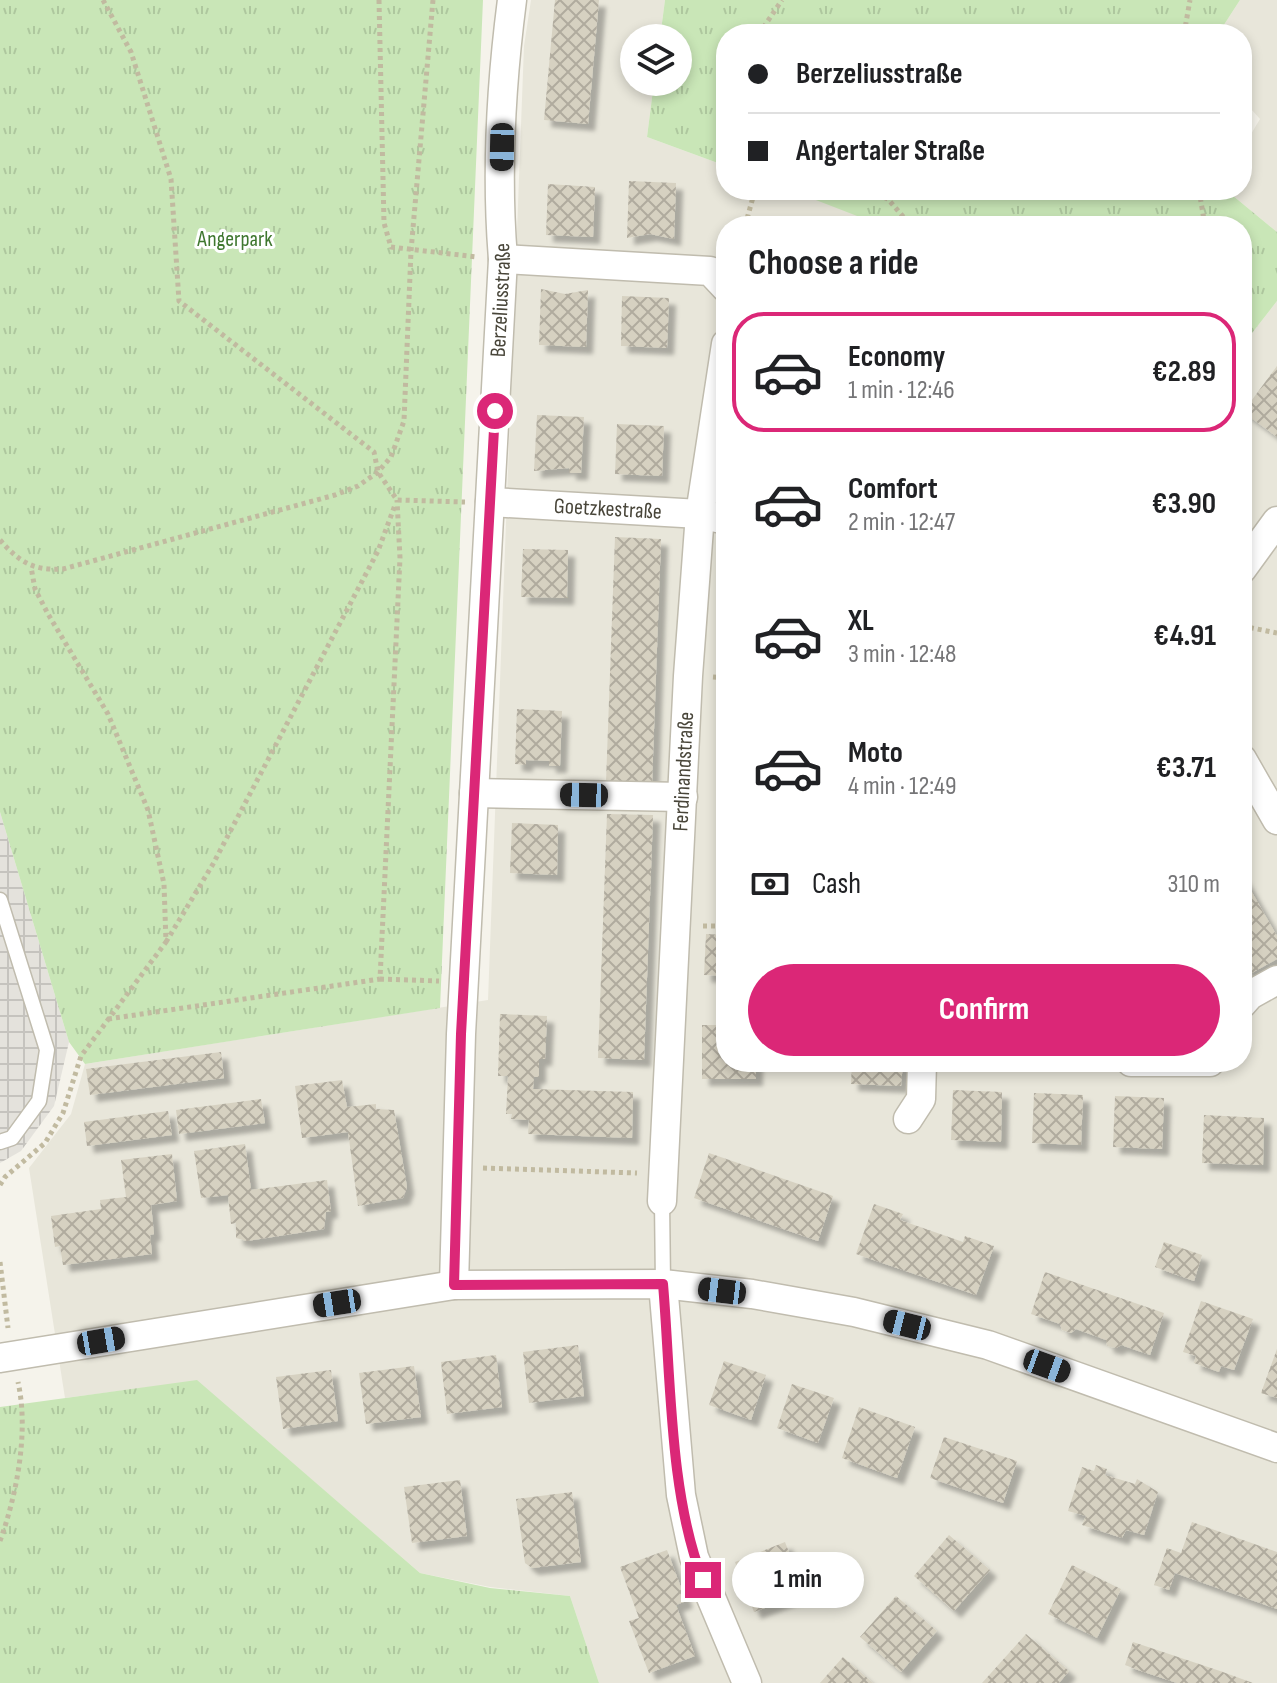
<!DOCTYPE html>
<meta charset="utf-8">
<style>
body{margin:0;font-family:"Sofia Sans Condensed",sans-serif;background:#f2f2f2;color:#202124;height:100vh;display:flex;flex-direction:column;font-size:30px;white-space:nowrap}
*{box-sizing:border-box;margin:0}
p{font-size:26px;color:#757577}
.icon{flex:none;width:44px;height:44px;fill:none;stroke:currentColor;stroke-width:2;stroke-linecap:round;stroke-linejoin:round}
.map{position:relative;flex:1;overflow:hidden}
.side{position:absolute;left:716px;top:216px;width:536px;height:856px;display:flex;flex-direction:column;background:#fff;border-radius:32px;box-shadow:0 4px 12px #0003}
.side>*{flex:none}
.top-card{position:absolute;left:716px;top:24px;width:536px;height:176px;border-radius:32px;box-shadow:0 4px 12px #0003;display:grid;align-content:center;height:176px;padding:0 32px;background:#fff}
.fabs{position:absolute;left:620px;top:24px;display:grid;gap:16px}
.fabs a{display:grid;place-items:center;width:72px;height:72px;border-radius:50%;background:#fff;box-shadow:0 4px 12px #0003;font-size:40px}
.end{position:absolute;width:36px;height:36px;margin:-18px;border:10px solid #db2777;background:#fff;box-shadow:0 0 0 4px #fff}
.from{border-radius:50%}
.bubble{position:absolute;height:56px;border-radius:28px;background:#fff;box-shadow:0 4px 12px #0003;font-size:26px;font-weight:700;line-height:56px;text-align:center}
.car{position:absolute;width:24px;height:48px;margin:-24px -12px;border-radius:10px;box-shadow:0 0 6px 2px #0007;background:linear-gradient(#222 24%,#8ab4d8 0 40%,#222 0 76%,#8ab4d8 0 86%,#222 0)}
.top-card b{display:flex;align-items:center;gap:28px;height:76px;font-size:30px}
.top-card b+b{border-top:2px solid #e0e0e0}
.top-card i{width:20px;height:20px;background:#202124}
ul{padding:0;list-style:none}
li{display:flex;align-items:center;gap:24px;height:120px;margin:0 16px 12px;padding:0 16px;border:4px solid transparent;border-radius:32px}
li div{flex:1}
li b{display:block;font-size:30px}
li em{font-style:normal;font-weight:700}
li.selected{border-color:#db2777}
li>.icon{width:72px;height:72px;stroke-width:1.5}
h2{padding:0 32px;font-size:36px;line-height:96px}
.pay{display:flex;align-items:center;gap:20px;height:88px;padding:0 32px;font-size:30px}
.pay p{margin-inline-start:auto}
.action{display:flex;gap:16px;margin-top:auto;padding:16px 32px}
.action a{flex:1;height:92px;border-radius:48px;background:#db2777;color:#fff;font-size:32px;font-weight:700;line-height:92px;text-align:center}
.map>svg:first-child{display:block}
.residential{fill:#e8e6da}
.industrial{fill:url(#industrial-grid)}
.park{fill:url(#park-tufts)}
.building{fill:url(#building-cross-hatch);filter:url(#shadow)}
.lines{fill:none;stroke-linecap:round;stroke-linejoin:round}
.service-casing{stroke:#c0bcae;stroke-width:17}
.minor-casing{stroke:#c0bcae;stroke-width:31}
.path{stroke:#c1baa0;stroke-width:5;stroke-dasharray:4 4;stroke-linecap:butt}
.service{stroke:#fff;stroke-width:14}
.minor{stroke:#fff;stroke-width:28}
.route{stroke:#db2777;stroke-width:10}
.labels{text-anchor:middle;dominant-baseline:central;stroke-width:6;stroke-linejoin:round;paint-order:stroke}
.park-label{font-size:22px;fill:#3f772f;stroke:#fff}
.street-label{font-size:22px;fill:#484539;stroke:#fff}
</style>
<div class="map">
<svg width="1277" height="1683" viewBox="0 0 1277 1683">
<defs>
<pattern id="industrial-grid" width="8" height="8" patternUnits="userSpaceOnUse" patternTransform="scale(2)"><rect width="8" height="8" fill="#e4e2dc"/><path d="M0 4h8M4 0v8" fill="none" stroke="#c5c3be"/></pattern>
<pattern id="park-tufts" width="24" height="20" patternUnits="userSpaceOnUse" patternTransform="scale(2)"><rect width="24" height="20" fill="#c9e6b7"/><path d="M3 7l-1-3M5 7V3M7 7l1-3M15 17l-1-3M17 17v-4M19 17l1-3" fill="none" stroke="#aec79e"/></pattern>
<pattern id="building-cross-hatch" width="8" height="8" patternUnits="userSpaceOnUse" patternTransform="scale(2)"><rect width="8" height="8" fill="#d6d1c1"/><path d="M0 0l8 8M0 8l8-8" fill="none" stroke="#b0ab9e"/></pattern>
<filter id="shadow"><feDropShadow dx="7" dy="7" stdDeviation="2" flood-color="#0004"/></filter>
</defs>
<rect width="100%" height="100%" fill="#f5f3eb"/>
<path class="residential" d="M531,0H665L660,38H634V82H654L647,137L726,166V190H791L884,224L726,226V1062H1242V346L1277,301V1683H599L570,1596L490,1587L420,1573L197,1381L65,1398L29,1168L71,1114L85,1064L488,1000L524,46Z
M1240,0H1277V232L1226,190H1242V149L1260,119L1242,99V34H1218Z"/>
<path class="industrial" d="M0,812L69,1042L54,1106L21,1151L0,1163Z"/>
<path class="park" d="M0,0H483L440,1008L85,1064L69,1042L0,812Z
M665,0H1240L1218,34H726V166L647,137L654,82H678V38H660Z
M790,190H1226L1277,232V301L1242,346V226H883Z
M197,1380L420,1573L490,1588L570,1596L599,1683H0V1407Z"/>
<path class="building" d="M555,0H599L588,124L544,120Z
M629,181L676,183L674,239L650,234L627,238Z
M548,184L595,187L593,237L546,235Z
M541,289L565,294L588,290L586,347L539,345Z
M622,296L669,298L667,348L621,346Z
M1277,366V437L1243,412Z
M537,415L584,417L581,473H569V468L534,471Z
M617,424L664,426L662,476L615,474Z
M615,537L661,539L652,784L606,782Z
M523,549L568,550L567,598L521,597Z
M718,618L726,619V669H716Z
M517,709L562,711L560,766H549V761L526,760V765L515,764Z
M607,814L653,815L644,1060L598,1058Z
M512,823L558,825L557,875L510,873Z
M1242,875L1277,936V959L1248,975L1242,965Z
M706,934L726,935V976L704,975Z
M500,1014L547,1016L545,1059H539V1077H534L533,1089L633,1092L632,1138L528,1134L529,1120L511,1119L512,1114H506L508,1076H498Z
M702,1025H726V1062H756V1079H702Z
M221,1052L224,1078L90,1095L86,1069Z
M852,1062H903L901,1086L851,1084Z
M342,1080L347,1107L376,1104V1109L394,1110L407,1187L403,1198L358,1206L348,1132L302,1138L295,1086Z
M953,1090L1002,1092L1001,1142L951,1140Z
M1034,1093L1083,1095L1081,1145L1032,1143Z
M1115,1096L1164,1098L1162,1149L1113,1147Z
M261,1099L265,1123L179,1134L176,1110Z
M168,1111L172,1135L87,1146L84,1122Z
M1204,1115L1264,1118L1263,1165L1202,1163Z
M245,1144L251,1190L327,1180L331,1211L326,1212L324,1229L247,1241L236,1238V1223L231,1224L228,1195L201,1198L194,1151Z
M709,1153L833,1196L818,1241L694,1198Z
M172,1154L177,1201L151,1205L154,1234L150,1235L152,1254L63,1265L60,1246L55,1247L51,1216L101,1209L100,1200L126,1197L121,1160Z
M874,1204L903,1214L900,1220L963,1242L965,1236L994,1246L976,1295L856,1254Z
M1164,1242L1202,1255L1194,1281L1155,1267Z
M1045,1272L1164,1313L1150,1355L1121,1345L1116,1348L1107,1346L1106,1340L1076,1329L1071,1333L1062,1330L1060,1324L1031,1314Z
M1201,1301L1253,1319L1234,1370L1221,1366L1219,1372L1194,1363L1196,1356L1183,1352Z
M578,1345L584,1396L529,1403L523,1352Z
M1277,1349V1398L1261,1393Z
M496,1355L502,1407L447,1414L441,1362Z
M724,1361L766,1375L751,1420L709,1405Z
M414,1366L421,1417L366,1424L359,1373Z
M331,1370L338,1421L283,1429L276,1377Z
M792,1384L834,1398L818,1443L777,1428Z
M859,1407L915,1427L897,1478L842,1458Z
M944,1437L1017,1461L1003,1503L930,1478Z
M1096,1465L1107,1469L1105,1475L1135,1484L1137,1479L1158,1492L1144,1535L1126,1530L1122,1538L1082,1525L1086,1516L1068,1511L1082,1467L1094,1471Z
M460,1480L467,1536L412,1543L404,1487Z
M572,1492L581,1562L532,1568L525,1563L516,1499Z
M1192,1522L1277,1552V1609L1175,1573L1169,1590L1154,1585L1167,1548L1181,1553Z
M949,1535L990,1570L954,1611L914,1576Z
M785,1542L805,1593L754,1612L735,1562Z
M667,1550L686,1601L676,1605L695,1656L649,1673L629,1621L639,1618L620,1567Z
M1072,1565L1121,1589L1097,1638L1048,1614Z
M896,1596L937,1631L901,1672L860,1637Z
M1026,1634L1069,1671L1059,1683H982Z
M1133,1642L1220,1671L1253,1683H1177L1138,1670L1125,1665Z
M843,1657L873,1683H820Z"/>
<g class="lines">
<g class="service-casing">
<path id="service" d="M0,900L47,1050L39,1101L12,1138L0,1142
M662,1201L663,1284"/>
</g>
<g class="minor-casing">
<g id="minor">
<path d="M503,259L710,271L726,288"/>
<path id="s1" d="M490,502L700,514L726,520"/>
<path d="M1242,569L1277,521"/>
<path d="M1242,759L1277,820"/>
<path d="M474,793L683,797"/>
<path d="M1242,1004L1250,995L1277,980"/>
<path d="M1131,1062H1210"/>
<path d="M908,1119L921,1099L922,1062"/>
<path id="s2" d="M662,1201L688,676L700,514L726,344"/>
<path d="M663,1284L681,1495L694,1557L747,1683"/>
<path id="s3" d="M454,1285L461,1034L503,259C496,174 501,85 512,0"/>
<path d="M0,1358L454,1285L663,1284L752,1294L854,1312L988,1345L1277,1448"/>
</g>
</g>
<path class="path" d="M103,0L131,52L171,179L179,301L374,452L378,472L397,500L465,502
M379,0L384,223L391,247L477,257
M759,34L782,0
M1184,34L1190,0
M837,190L870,192L888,199L911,226
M1199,190L1205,226
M745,226L755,190
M0,540C19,562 34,571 63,569L335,495L358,486L378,472L391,457L404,421L411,251L433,0
M1242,626L1277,633
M713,677L726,678
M703,926H726
M166,942L213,864L378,551L395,505
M380,979L439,981
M108,1019L380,979L400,558L397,500
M483,1168L637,1173
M0,1185L5,1177L45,1143L63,1113L81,1056L166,942L164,884L148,810L108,714L48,614L35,589L31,567
M0,1262L8,1328
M0,1541C17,1494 29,1431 18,1382"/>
<use href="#service" class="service"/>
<use href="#minor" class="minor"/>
</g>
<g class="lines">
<path class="route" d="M495,411L461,1034L454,1285L663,1284C671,1376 669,1495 703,1580"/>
</g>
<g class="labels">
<g class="park-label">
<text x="235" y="239">Angerpark</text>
</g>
<g class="street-label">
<text stroke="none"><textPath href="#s3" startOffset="986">Berzeliusstraße</textPath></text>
<text stroke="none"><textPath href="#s1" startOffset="118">Goetzkestraße</textPath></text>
<text stroke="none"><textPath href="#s2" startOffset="430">Ferdinandstraße</textPath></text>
</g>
</g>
</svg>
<div class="fabs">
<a><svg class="icon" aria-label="layers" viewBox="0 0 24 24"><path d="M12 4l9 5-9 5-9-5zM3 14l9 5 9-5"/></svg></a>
</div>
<i class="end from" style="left:495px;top:411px"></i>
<i class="end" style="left:703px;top:1580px"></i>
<div class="bubble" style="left:732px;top:1552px;width:132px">1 min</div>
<i class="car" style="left:502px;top:147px;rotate:181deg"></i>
<i class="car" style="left:584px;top:795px;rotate:271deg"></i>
<i class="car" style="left:722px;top:1291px;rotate:277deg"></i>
<i class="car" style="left:337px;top:1303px;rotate:261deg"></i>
<i class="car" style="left:907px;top:1325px;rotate:284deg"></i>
<i class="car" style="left:101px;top:1341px;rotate:80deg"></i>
<i class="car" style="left:1047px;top:1366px;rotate:110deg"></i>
<div class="top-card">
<b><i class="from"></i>Berzeliusstraße</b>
<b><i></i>Angertaler Straße</b>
</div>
<section class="side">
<h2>Choose a ride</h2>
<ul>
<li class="selected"><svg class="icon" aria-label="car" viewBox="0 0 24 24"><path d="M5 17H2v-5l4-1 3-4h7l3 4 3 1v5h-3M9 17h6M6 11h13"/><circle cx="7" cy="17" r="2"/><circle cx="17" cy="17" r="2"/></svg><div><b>Economy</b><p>1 min · 12:46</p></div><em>€2.89</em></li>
<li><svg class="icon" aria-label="car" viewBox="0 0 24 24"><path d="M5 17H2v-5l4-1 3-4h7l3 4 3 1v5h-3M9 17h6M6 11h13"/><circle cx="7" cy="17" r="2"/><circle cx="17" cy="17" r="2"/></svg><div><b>Comfort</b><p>2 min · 12:47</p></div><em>€3.90</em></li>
<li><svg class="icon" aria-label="car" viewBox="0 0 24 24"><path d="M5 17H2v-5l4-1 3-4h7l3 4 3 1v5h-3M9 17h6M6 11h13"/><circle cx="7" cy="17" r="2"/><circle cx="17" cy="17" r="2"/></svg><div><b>XL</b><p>3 min · 12:48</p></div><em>€4.91</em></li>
<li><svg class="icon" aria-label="car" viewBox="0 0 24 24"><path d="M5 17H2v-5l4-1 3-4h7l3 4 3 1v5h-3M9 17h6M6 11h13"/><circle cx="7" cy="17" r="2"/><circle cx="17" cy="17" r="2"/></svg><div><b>Moto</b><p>4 min · 12:49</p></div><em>€3.71</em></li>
</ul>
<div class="pay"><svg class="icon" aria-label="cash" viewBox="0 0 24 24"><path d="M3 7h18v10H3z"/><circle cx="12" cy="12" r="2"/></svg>Cash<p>310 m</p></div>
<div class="action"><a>Confirm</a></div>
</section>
</div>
